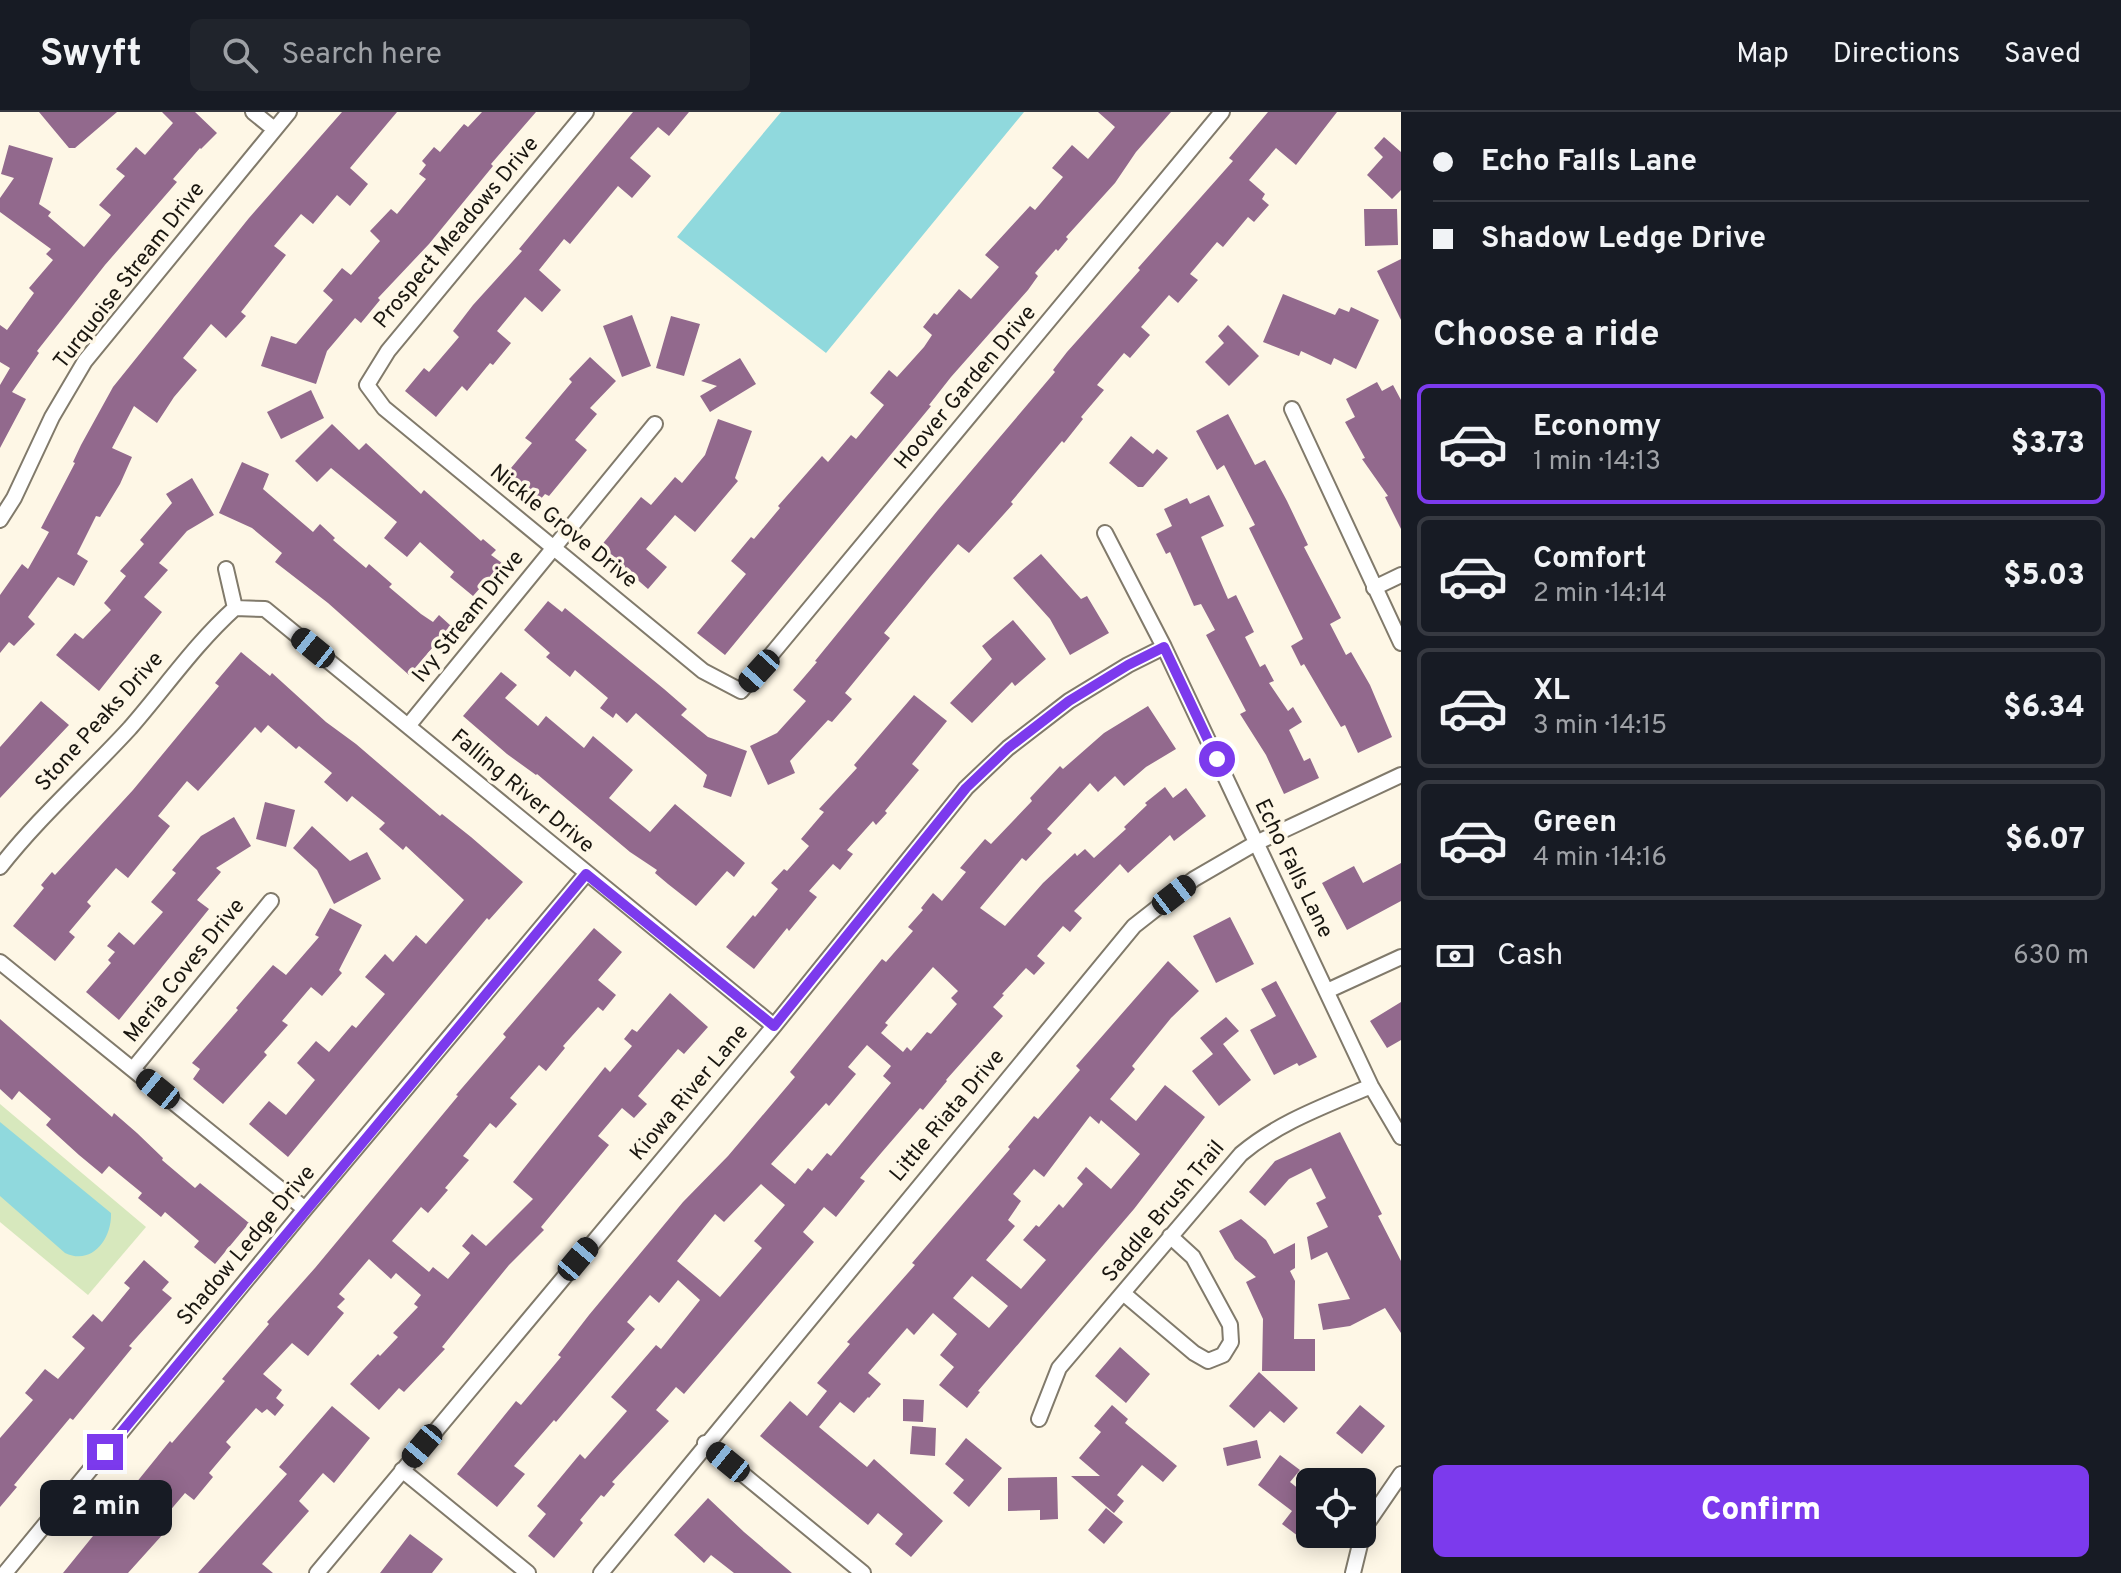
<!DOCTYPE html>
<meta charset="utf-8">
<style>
body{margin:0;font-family:Overpass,sans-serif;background:#20242c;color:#f1f3f6;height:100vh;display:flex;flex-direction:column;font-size:30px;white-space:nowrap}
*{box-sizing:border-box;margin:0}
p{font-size:26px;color:#9ea1a6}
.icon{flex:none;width:44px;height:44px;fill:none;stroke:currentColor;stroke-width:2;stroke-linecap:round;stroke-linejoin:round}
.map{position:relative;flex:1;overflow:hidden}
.details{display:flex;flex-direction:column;background:#171b24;width:720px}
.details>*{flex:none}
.guide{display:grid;align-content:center;height:176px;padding:0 32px;background:#171b24}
.tools{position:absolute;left:1296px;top:1356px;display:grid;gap:16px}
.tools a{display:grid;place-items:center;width:80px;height:80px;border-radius:12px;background:#171b24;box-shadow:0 4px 20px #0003;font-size:40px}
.end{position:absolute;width:36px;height:36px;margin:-18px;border:10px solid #7c3aed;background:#fff;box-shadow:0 0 0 4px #fff}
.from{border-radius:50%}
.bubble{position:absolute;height:56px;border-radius:12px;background:#171b24;box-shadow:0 4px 20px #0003;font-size:26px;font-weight:800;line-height:56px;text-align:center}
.car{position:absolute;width:24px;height:48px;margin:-24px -12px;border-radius:10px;box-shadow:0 0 6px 2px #0007;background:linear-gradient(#222 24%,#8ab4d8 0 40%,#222 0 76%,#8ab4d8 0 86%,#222 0)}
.guide b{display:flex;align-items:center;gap:28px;height:76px;font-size:30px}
.guide b+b{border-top:2px solid #363941}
.guide i{width:20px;height:20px;background:#f1f3f6}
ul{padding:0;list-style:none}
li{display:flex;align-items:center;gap:24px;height:120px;margin:0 16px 12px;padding:0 16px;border:4px solid #363941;border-radius:12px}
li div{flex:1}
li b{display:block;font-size:30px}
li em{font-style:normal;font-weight:800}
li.selected{border-color:#7c3aed}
li>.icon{width:72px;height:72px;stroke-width:1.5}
h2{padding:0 32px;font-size:36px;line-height:96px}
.pay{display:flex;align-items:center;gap:20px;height:88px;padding:0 32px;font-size:30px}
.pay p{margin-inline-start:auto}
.button{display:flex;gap:16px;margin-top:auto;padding:16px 32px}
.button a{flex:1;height:92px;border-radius:12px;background:#7c3aed;color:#fff;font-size:32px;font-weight:800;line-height:92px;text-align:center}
header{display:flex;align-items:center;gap:48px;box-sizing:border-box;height:112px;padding:0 40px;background:#171b24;border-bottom:2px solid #363941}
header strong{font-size:38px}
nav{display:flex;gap:44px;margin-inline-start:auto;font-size:28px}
.search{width:560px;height:72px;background:#20242c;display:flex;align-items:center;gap:20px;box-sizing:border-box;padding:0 28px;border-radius:12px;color:#9ea1a6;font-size:30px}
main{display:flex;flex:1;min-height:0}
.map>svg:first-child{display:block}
.green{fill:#d7e8bd}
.water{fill:#90d9dd}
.building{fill:#92698d;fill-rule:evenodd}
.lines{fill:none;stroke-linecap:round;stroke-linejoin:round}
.minor-casing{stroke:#817a6b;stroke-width:18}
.minor{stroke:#fff;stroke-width:14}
.route{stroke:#7c3aed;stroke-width:10}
.labels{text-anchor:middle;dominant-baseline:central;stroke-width:7;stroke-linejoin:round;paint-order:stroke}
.street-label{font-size:22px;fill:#191610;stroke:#fef7e6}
</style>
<header>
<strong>Swyft</strong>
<div class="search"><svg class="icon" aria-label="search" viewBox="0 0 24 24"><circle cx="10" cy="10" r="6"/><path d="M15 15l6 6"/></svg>Search here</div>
<nav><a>Map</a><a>Directions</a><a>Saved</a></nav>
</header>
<main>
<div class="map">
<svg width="1401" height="1461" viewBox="0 0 1401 1461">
<rect width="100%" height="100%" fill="#fef7e6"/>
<path class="green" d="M0,992L146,1115L88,1183L0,1110Z"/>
<path class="water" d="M781,0H1024L826,241L677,125Z
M0,1010L111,1101C112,1127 92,1154 65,1141L0,1084Z"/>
<path class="building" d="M39,0H117L75,36H69Z
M162,0H195L217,21L201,37L200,36L173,67L177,70L105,153L37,239L39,241L12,280L26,287L0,336V273L10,256L0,250V213L7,218L34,181L29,176L53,148L46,142L51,137L0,100V86L14,66L1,62L9,33L53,46L39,92L51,100L48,104L84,135L111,103L99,93L125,64L116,57L136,35L145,43L173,11Z
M342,0H397L350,56L368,72L350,94L337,83L313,112L301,102L274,134L286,143L241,200L246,204L226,226L211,212L183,246L197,258L174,285L157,311L134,294L112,336L132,345L120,372L100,405L96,404L77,442L88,449L74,474L58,465L28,505L35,512L14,534L9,530L0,541V483L22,452L28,457L49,420L41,416L75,351L73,350L81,333L113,275L249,106Z
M482,0H536L491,52L493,54L429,132L378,186L380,188L361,211L355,206L327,239L316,272L261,254L271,224L296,232L333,188L323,179L342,156L351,163L380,129L370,119L391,97L397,102L426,67L419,62L426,53L422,49L434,35L440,40L464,12L468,15Z
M633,0H689L669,24L658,15L630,46L651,64L632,86L618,74L570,132L564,127L539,158L561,178L542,200L525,185L497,219L511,231L493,253L490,251L467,279L462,274L436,305L405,279L424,256L429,260L459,225L453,219L473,193L522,139L519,137Z
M1098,0H1171L1136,40L1115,71L1066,125L1068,127L1058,139L1056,137L1035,161L1038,164L1028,178L951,265L929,293L931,294L725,543L697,521L746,462L731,449L751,425L754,427L780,396L778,394L822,344L828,350L851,323L856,327L884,293L870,281L889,258L897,265L924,235L932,223L923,215L934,201L937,203L959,177L971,187L999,155L985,143L1030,94L1035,98L1063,65L1052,56L1072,33L1088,47L1115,15Z
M1268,0H1337L1296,53L1276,36L1249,68L1265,82L1262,87L1269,93L1254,110L1248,105L1223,135L1217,130L1190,162L1198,168L1178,191L1169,183L1141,215L1150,223L1130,246L1124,241L1097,273L1104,278L1081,305L1083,307L1064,331L1062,329L1011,390L1013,392L969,441L958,432L930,465L884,521L890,526L845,581L852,587L832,610L828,608L790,649L795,661L768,673L750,634L777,621L806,589L793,578L817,550L815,549L938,398L1055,260L1053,258L1067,240L1140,158L1138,156L1233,49L1229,46Z
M1384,25L1401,40V78L1392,87L1367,63L1383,45L1374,36Z
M1364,97H1397L1398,133L1365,134Z
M1401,147V208L1377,159Z
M1283,182L1335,203L1339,196L1349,200L1351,195L1379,208L1356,257L1334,246L1331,253L1301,239L1299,244L1263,230Z
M632,203L651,254L622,265L603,214Z
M671,204L700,212L684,264L656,256Z
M1228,213L1259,244L1229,274L1205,250L1224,231L1218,224Z
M590,245L616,269L590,296L597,302L575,328L587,338L549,384L545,382L539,389L506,362L532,331L525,326L572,270L569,267Z
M740,246L756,272L710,300L700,284L717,274L701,269Z
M1377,270L1382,279L1393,273L1401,288V417L1385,385L1388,384L1362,347L1365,346L1345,310L1355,305L1346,287Z
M311,278L324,306L281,327L267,300Z
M1228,302L1255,353L1265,348L1287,389L1308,433L1304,435L1341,506L1330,512L1346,543L1351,540L1370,573L1392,625L1358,641L1345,613L1341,615L1304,552L1301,554L1291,534L1303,527L1249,416L1255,413L1224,353L1217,358L1196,319Z
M718,307L752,319L735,366L738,369L695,420L675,403L646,437L667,455L648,477L600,435L641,385L651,393L675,365L682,371L705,343Z
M332,312L359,338L366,331L421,382L424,378L481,429L483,427L496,438L491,443L502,451L473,484L450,465L454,460L420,430L407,445L384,426L397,410L331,356L317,370L295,349Z
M1131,324L1153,342L1157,337L1168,346L1143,375H1138L1109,351Z
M242,350L269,362L263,377L313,420L320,412L335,426L333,428L366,456L369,452L392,472L389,475L421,502L433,510L439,503L451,514L409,563L328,491L275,450L282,441L252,416L219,401Z
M192,366L214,403L187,419L159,451L168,458L144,485L162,500L99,579L56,543L75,521L83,527L111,498L104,491L126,464L120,459L144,432L140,428L172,391L166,382Z
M1209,383L1224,414L1201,425L1228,487L1236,483L1254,520L1245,525L1260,555L1265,552L1274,569L1269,571L1288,599L1293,595L1302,610L1289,618L1304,649L1310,646L1319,666L1284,682L1266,643L1240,602L1246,599L1206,523L1215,518L1201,492L1194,494L1170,440L1166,442L1156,422L1172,414L1164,397L1187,386L1190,392Z
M1041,442L1081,487L1087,484L1109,521L1070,543L1050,507L1013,466Z
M548,489L562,500L565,496L664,577L687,597L681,603L708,625L747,639L731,685L703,675L707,663L636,601L627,611L616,601L613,606L600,596L608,586L575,558L570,565L546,545L550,541L524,518Z
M1013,508L1046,547L1015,574L1012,570L972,611L950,591L992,547L982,534Z
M241,540L270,564L272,561L326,610L356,632L440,704L442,702L471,725L523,770L489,808L487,806L288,1045L249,1012L269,989L286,1003L315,968L297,951L316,929L329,940L352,913L356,916L385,882L365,865L385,842L393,850L416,823L426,832L464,788L406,734L403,738L379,717L385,711L352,684L347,690L324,670L332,661L299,634L296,637L268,613L261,621L255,615L198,679L187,669L158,704L170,714L128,766L116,756L87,790L91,794L69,820L75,825L55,849L13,814L44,776L41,773L52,760L55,763L133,678L219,574L215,571Z
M501,560L517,573L505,586L538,614L546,604L584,636L593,624L633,658L609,686L650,720L675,692L745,751L734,765L727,759L696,794L668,772L655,761L657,758L630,740L537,662L536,663L507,642L463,604Z
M914,583L947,609L912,652L919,658L885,699L887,701L876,713L873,709L847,738L853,742L840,758L833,752L809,779L817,785L789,819L787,816L754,857L726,835L753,803L755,805L778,777L771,771L784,757L787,759L809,734L801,727L824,700L819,697L857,656L854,653Z
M41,589L69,613L0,686V635Z
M1148,594L1176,637L1146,655L1124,674L1115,664L1098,680L1090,671L1047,717L1052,721L1026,749L1022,746L980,796L1005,814L1043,771L1075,741L1077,744L1085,737L1094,746L1126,717L1124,715L1147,693L1145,691L1165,675L1173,686L1186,676L1206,704L1174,729L1170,723L1128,761L1120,752L1074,799L1082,806L1070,820L1063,814L1037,844L1045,851L1034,863L1026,856L1002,882L1004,883L993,895L1003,904L946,968L947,969L923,998L920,996L882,1040L860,1066L865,1069L836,1105L824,1095L803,1120L814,1130L684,1282L676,1275L656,1298L669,1309L612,1370L615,1372L604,1385L601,1383L580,1408L583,1411L554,1446L528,1424L546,1402L537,1394L580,1342L585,1347L627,1299L611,1285L656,1233L661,1237L700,1188L678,1168L659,1191L650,1183L627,1210L635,1217L556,1310L554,1308L514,1354L525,1362L497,1395L457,1362L516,1289L521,1293L561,1245L558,1243L589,1203L683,1090L728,1044L795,965L790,960L882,847L886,850L913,819L908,815L923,798L921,796L933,781L942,789L966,760L960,756L985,727L991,732L1032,689L1030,686L1060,654L1063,657L1104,621ZM933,855L958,879L951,886L957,892L931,922L927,920L911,939L907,935L903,940L881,921L888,913L885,911ZM867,933L891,954L883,964L891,971L831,1044L827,1041L812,1059L808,1056L795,1072L771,1052L826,991L829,994L856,962L848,955ZM761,1072L785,1093L754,1129L762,1136L720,1185L677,1149L715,1102L724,1110Z
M265,690L295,698L286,735L256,727Z
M234,705L251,734L216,756L221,760L197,788L209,797L119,908L86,880L111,851L108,848L115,840L107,834L119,820L134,833L163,800L151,790L176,761L172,758L201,724Z
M312,714L350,749L367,740L381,767L334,792L317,758L293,736Z
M1401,751V789L1347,818L1322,771L1354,754L1363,771Z
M330,796L362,813L339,858L342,861L322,884L311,875L282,909L288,913L264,940L267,943L223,992L193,967L200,957L192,951L238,898L236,896L273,853L286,863L319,825L315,823Z
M1230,805L1254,852L1216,871L1193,824Z
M594,816L622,840L598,868L616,883L603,899L598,895L563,934L565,936L546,959L539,953L510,986L517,992L496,1016L490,1011L463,1044L469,1048L445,1076L448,1078L428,1101L421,1095L392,1129L429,1160L433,1155L448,1167L470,1141L462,1134L472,1122L486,1134L533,1087L513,1070L605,955L610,960L632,934L624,927L632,917L637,920L670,881L708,915L684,942L678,937L638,984L647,992L634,1006L622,996L598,1024L609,1033L541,1115L544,1118L509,1153L442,1235L445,1237L404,1280L399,1276L379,1298L350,1272L378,1242L380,1244L398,1225L393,1221L418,1195L414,1192L421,1183L396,1161L391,1167L369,1147L339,1182L345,1187L337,1195L344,1201L308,1244L292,1231L263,1262L282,1278L276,1286L284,1293L275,1304L267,1297L262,1301L256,1296L226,1330L231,1335L209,1361L213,1365L194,1388L185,1381L156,1415L164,1421L128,1461H63L170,1329L172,1331L225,1269L222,1267L269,1212L267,1210L315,1156L458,984L456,983L506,925L503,922Z
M1168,849L1199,879L1171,906L1132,954L1135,957L1110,987L1136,1009L1165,973L1205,1005L1134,1097L978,1279L980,1280L967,1296L939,1273L954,1255L940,1243L957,1222L933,1201L914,1223L907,1216L868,1261L881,1272L869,1286L868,1285L854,1301L840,1290L819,1315L867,1355L874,1347L943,1409L911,1445L895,1432L903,1422L878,1401L868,1413L760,1324L790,1289L807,1304L827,1279L817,1271L850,1232L847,1230L915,1153L912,1151L1010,1037L1008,1035L1034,1004L1038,1007L1080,958L1076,954ZM1090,1004L1099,1012L1101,1008L1140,1042L1111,1077L1086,1055L1077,1066L1083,1072L1063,1096L1059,1092L1039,1115L1036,1113L1023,1128L1046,1148L1021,1177L986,1148L1015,1114L1008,1108L1021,1089L1013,1082L1034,1057L1044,1065ZM972,1164L1008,1194L989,1216L953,1186Z
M1276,869L1317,945L1299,954L1297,951L1274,963L1250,918L1276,904L1261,877Z
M1401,890V928L1387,936L1370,909Z
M1226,905L1239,919L1223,932L1251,968L1219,994L1192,959L1213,942L1200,926Z
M0,907L112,1005L114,1001L137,1021L163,1046L162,1048L195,1076L200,1071L249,1111L215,1152L194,1135L199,1129L165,1100L161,1105L138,1086L142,1081L109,1054L102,1062L79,1043L46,1013L51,1007L19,979L12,988L0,977Z
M1340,1020L1382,1102L1378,1104L1401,1149V1221L1385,1196L1350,1214L1323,1218L1318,1192L1350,1187L1327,1140L1311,1148L1307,1125L1328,1115L1316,1091L1326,1086L1311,1056L1289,1067L1265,1094L1249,1080L1275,1049Z
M1241,1107L1266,1128L1274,1142L1295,1131V1156L1290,1159L1295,1169L1294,1227H1315V1259H1262L1263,1207L1246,1170L1256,1165L1235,1147L1219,1119Z
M144,1148L169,1170L162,1178L172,1186L129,1234L132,1236L73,1308L70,1306L29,1355L14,1373L17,1375L0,1395V1326L33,1288L25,1281L45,1257L58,1267L85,1236L72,1225L93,1202L102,1210L130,1176L124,1171Z
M1120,1235L1150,1262L1126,1291L1095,1264Z
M1259,1260L1298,1296L1284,1311L1270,1299L1254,1316L1229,1294Z
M903,1287L924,1288L923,1310L903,1309Z
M1112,1293L1128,1307L1125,1311L1177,1354L1163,1370L1142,1353L1117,1383L1124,1389L1114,1401L1071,1364H1100L1079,1346L1101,1320L1094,1314Z
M1360,1293L1385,1314L1362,1342L1336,1321Z
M332,1294L370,1326L334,1371L323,1361L299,1389L309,1399L262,1452L273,1461H198L287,1362L279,1355Z
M912,1314L936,1316L935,1344L910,1342Z
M966,1326L1002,1356L969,1395L953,1381L964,1368L945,1352Z
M1257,1328L1261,1346L1227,1354L1223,1336Z
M1280,1343L1300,1358L1290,1370L1310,1386V1433L1282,1412L1292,1399L1258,1373Z
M1057,1365L1058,1407L1040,1408V1398L1008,1399V1366Z
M708,1386L744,1420L792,1461H734L711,1443L704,1451L674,1423Z
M1106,1396L1123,1410L1104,1432L1088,1418Z
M410,1422L443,1447L432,1461H380Z"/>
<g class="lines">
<g class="minor-casing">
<path id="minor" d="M253,0L274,17
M586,0L388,239L367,273L384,296L703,559L741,579L1222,0
M1292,297L1401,531
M0,408L14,386L52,305L85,249L289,0
M1105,421L1164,535L1371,974L1401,1025
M226,457L235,496
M1374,476L1401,463
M235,496L265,497L774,914
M408,614L655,312
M0,755C39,705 87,663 130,616C165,576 195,532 235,496
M0,850L305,1097
M1327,879L1401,845
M133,957L271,789
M1123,1181L1194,1241L1208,1249L1223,1243L1231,1230L1230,1213L1193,1145L1170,1124
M1039,1307L1059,1256L1241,1042C1279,1010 1325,994 1371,974
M705,1331L863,1461
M402,1358L528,1461
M5,1461L305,1097L586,762
M317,1461L774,914L966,676L1008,636L1069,589L1128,553L1164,535
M601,1461L1134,814L1194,767L1256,731L1401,663
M1353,1461L1364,1416L1401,1362"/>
</g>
<use href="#minor" class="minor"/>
</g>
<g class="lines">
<path class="route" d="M105,1340L586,762L774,914L966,676L1008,636L1069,589L1128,553L1164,535L1217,647"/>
</g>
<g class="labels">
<g class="street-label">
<text transform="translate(457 121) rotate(-50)">Prospect Meadows Drive</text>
<text transform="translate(130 164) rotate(-52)">Turquoise Stream Drive</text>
<text transform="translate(966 276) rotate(-50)">Hoover Garden Drive</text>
<text transform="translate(563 415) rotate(39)">Nickle Grove Drive</text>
<text transform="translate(469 505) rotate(-51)">Ivy Stream Drive</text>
<text transform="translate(100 610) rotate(-48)">Stone Peaks Drive</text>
<text transform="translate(522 680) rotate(40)">Falling River Drive</text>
<text transform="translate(1293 757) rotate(64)">Echo Falls Lane</text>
<text transform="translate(185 859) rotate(-51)">Meria Coves Drive</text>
<text transform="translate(690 981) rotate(-50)">Kiowa River Lane</text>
<text transform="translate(948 1004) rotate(-50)">Little Riata Drive</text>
<text transform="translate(1164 1100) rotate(-50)">Saddle Brush Trail</text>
<text transform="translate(247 1134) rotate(-50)">Shadow Ledge Drive</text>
</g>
</g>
</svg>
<div class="tools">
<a><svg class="icon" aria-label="locate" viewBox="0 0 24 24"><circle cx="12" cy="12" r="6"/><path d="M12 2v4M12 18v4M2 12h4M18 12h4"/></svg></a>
</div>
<i class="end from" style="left:1217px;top:647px"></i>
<i class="end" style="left:105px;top:1340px"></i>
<div class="bubble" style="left:40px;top:1368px;width:132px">2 min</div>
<i class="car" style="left:313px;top:536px;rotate:309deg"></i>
<i class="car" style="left:759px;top:559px;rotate:222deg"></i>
<i class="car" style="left:1174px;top:783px;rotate:52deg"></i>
<i class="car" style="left:158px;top:977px;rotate:309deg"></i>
<i class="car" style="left:578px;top:1147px;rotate:40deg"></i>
<i class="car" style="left:422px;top:1334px;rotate:220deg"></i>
<i class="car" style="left:728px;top:1350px;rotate:309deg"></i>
</div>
<section class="details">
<div class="guide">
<b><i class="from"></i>Echo Falls Lane</b>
<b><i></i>Shadow Ledge Drive</b>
</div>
<h2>Choose a ride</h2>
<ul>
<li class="selected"><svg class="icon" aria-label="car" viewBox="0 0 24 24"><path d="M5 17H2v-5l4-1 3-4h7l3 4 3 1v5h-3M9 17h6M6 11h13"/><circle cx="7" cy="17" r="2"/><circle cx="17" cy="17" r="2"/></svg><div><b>Economy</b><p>1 min · 14:13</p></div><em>$3.73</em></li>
<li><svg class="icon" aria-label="car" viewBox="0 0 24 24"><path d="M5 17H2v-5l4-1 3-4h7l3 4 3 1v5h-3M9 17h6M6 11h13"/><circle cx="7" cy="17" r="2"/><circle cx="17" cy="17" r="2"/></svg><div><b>Comfort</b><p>2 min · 14:14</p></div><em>$5.03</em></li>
<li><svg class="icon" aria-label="car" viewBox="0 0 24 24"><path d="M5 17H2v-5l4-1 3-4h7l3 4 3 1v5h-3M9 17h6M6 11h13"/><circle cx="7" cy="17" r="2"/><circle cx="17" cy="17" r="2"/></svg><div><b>XL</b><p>3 min · 14:15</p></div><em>$6.34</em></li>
<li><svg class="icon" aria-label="car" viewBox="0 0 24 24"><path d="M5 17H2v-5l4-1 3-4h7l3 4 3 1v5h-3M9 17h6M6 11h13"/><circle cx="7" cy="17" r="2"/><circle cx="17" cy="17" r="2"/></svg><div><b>Green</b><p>4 min · 14:16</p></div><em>$6.07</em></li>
</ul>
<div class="pay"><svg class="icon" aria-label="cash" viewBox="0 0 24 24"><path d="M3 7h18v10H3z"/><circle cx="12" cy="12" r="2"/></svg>Cash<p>630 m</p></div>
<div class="button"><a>Confirm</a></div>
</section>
</main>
